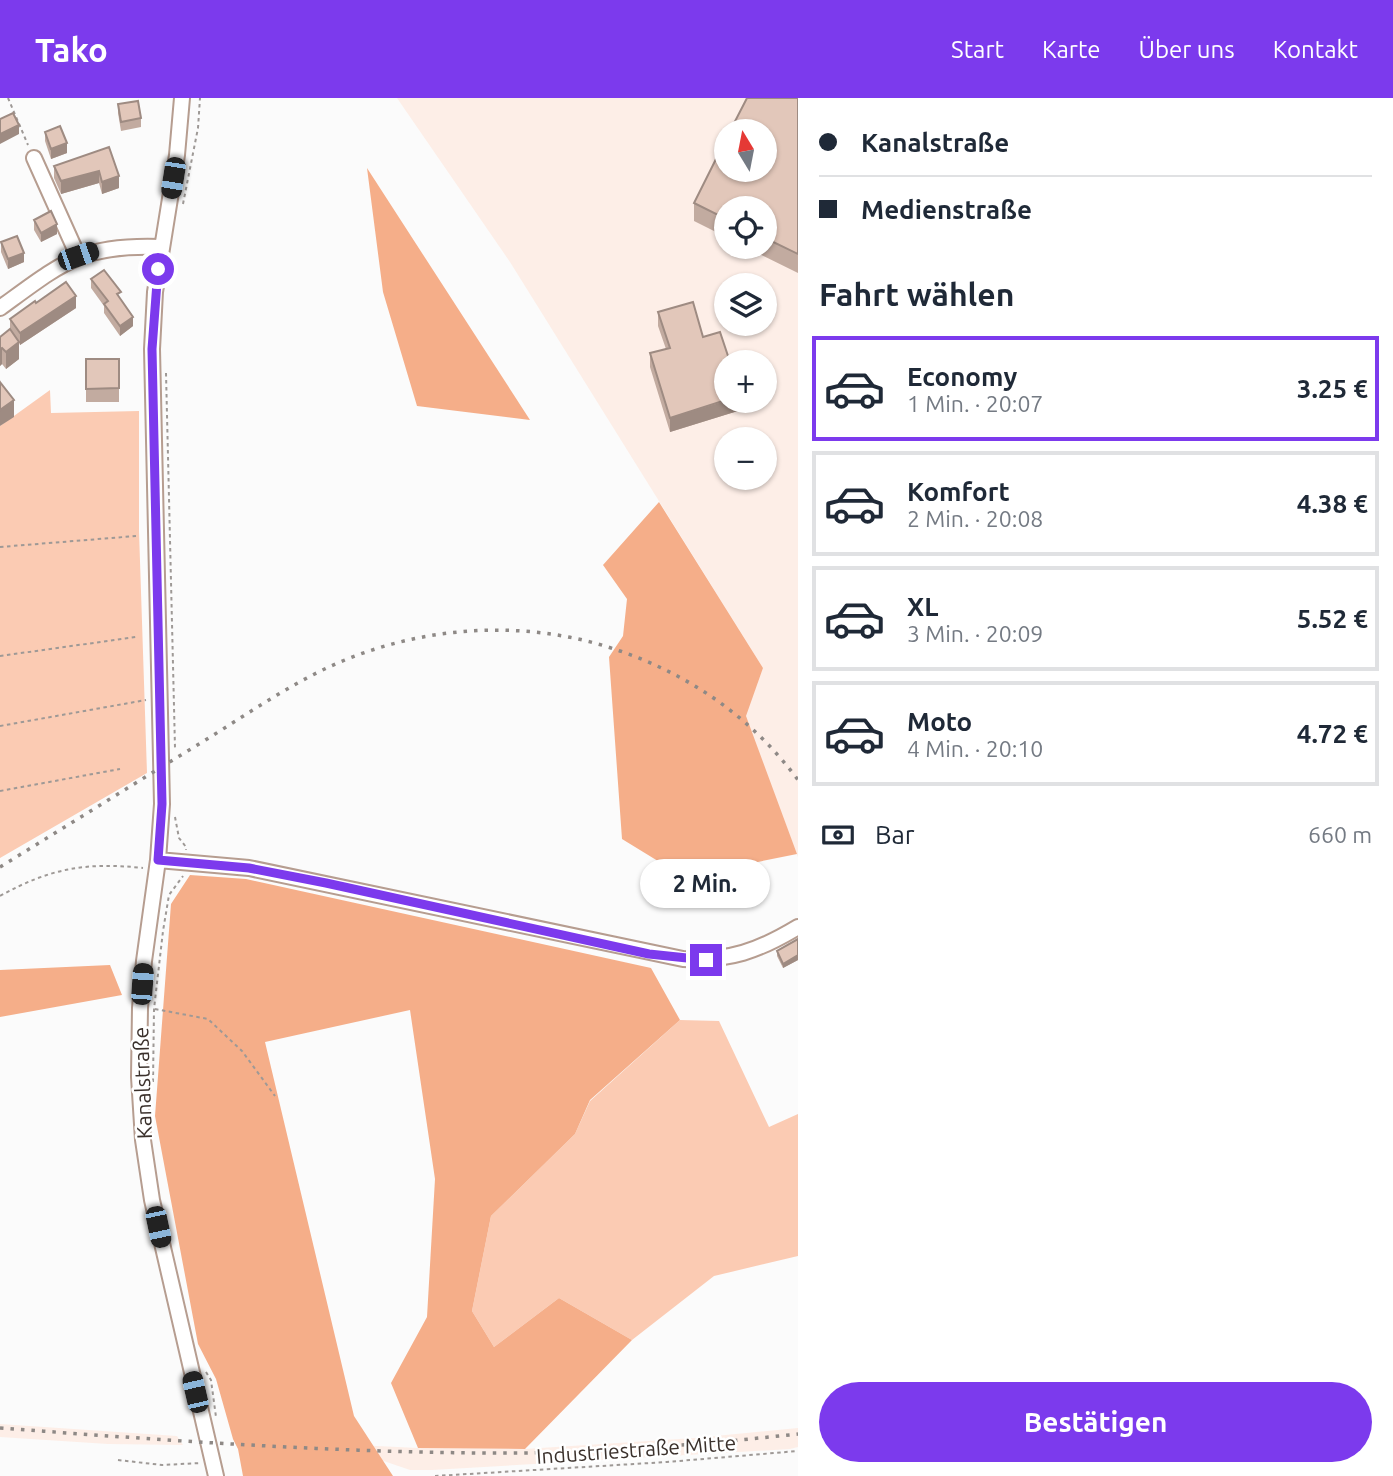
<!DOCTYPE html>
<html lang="de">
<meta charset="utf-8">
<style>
body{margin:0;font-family:Ubuntu,sans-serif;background:#f2f2f3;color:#1f2937;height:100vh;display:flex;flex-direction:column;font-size:26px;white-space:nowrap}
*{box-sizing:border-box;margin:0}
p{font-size:23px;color:#747a83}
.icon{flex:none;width:38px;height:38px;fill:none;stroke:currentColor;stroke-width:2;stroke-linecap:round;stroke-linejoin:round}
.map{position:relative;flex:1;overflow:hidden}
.sheet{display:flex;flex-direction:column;background:#fff;width:595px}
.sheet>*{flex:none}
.hud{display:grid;align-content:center;height:154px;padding:0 21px;background:#fff}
.needle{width:46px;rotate:350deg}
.buttons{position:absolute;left:714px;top:21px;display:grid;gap:14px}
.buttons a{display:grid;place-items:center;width:63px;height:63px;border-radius:50%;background:#fff;box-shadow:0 2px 5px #0004;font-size:35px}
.end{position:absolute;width:32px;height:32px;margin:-16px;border:9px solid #7c3aed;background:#fff;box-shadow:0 0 0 4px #fff}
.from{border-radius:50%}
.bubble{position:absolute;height:49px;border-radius:24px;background:#fff;box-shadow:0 2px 5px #0004;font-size:23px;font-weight:600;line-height:49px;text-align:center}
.car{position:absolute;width:21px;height:42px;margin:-21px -10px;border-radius:9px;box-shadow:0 0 5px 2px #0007;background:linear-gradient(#222 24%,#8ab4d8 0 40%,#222 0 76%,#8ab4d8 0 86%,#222 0)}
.hud b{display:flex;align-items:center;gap:24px;height:66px;font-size:26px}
.hud b+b{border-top:2px solid #e0e1e3}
.hud i{width:18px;height:18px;background:#1f2937}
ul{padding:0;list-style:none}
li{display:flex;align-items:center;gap:21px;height:105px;margin:0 14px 10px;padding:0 7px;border:4px solid #e0e1e3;border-radius:0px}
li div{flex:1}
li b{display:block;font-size:26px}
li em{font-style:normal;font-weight:600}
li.current{border-color:#7c3aed}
li>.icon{width:63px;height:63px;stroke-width:1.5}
h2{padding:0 21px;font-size:32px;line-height:84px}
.pay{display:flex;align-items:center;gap:18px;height:77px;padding:0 21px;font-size:26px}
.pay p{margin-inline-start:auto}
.action{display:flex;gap:14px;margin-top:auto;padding:14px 21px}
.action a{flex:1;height:80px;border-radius:42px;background:#7c3aed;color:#fff;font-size:28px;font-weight:600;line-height:80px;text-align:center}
header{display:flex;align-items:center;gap:42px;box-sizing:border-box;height:98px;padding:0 35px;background:#7c3aed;color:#fff}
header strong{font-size:33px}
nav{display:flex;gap:38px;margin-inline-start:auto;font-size:24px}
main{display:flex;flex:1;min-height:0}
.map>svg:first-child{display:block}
.built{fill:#fdeee7;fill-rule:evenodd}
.green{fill:#fbcbb3}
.forest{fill:#f5ae89}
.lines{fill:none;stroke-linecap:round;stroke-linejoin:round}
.minor-casing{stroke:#b69d90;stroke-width:18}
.path{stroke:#9e9996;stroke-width:2;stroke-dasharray:3.5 3.5;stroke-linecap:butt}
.minor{stroke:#fff;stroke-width:14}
.rail{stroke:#8e8986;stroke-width:3.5;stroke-dasharray:3.5 7;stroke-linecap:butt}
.wall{fill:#c2aba0}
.shaded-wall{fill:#9e8b82}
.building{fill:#e2c7ba;stroke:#9e8b82;stroke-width:2}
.route{stroke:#7c3aed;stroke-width:9}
.labels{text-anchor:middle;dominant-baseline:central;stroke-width:5;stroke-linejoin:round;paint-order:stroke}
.street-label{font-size:21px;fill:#3b312c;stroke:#fff}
</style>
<header>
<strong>Tako</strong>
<nav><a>Start</a><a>Karte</a><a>Über uns</a><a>Kontakt</a></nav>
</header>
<main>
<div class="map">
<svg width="798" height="1378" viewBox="0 0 798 1378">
<rect width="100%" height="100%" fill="#fbfbfb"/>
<path class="built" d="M397,0H798V759L745,618L763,570L510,164ZM726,33H765V72H726ZM726,110H765V149H726ZM726,187H765V226H726ZM726,264H765V303H726ZM726,341H765V380H726Z
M0,1326L177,1338L183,1347L108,1346L0,1339Z
M798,1330V1349L790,1351L432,1372H410L372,1359L238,1351L233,1341L418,1350L525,1351L695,1340Z"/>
<path class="green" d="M50,292L51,315L139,313V433L147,675L0,760V328Z
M680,922L719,923L769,1029L798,1016V1158L714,1178L632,1242L559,1200L494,1249L472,1213L491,1118L575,1036L590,1003Z"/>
<path class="forest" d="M367,70L530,322L417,308L383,194Z
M659,404L763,570L746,618L797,756L684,779L622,741L609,559L623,538L627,501L603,467Z
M190,777L246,781L651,870L680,922L590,1002L575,1036L491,1118L472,1213L494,1249L559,1200L632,1242L525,1351L418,1350L391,1285L427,1219L435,1081L410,912L265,944L354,1318L393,1378H243L238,1351L233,1341L216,1281L198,1246L155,1018L171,806Z
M110,867L122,897L0,919V872Z"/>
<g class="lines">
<g class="minor-casing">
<path id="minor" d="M182,0L177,57L155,194L152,251L162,706L158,762L144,863L140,910L139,979L143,1042L152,1102L216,1378
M34,60L78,158
M0,210C62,165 81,146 161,149
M158,762L249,770L683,861C730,863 758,853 798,829"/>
</g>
<path class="path" d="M8,0L28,47
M183,106L198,30L200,0
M166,275L175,650
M0,449L136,438
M0,558L136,539
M0,628L146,602
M0,693L120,671
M175,719L179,740L186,749V752
M0,798C50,770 87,764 143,770
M155,911L208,921L242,953L275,998
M153,984L154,911L163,833L169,797L183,778
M206,1274L211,1282L216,1319
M118,1362L162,1367L201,1365
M435,1378L667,1364L798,1353"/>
<use href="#minor" class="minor"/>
<path class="rail" d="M0,769C65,729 129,689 194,649C239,622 283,590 331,568C421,527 527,520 620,553C692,578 753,621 798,682
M0,1330C162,1342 324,1354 486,1355C590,1356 695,1347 798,1336"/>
</g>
<path class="wall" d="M798,0V175L745,149H765V110H726V139L694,123V105Z
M118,6L141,20V29L121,33L118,15Z
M45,34L67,55L51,61L45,43Z
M109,49L119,90L102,96L99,85L61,96L54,80V68Z
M34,122L57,136L41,144L34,132Z
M1,144L24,164L8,171L1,154Z
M91,181L121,201L133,228L120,238L104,215V208L91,190Z
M36,205L76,210L20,247L19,245V261L6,271L2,266L0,268V239L10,233V221Z
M658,214L703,239L741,303V312L670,334L650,269V255L666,251L658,228Z
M86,261H119V304H86Z
M798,841V862L783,870L777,858V853Z"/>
<path class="shaded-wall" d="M19,27V36L0,46V36Z
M67,45V55L51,61V51Z
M99,73V85L61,96V83Z
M119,78V90L102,96V84Z
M57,126V136L41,144V135Z
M24,155V164L8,171V161Z
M76,198V210L20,247V235Z
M133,219V228L120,238V228Z
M19,244V261L6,271V254Z
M2,250V266L0,268V251Z
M14,302V319L0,328V312Z
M726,303H741V312L670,334V320Z
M798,857V862L783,870V866Z"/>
<path class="building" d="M747,0H798V156L765,140V110H726V121L694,105L726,41V72H765V33H730Z
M138,3L141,20L121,24L118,6Z
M13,15L19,27L0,36V21Z
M60,28L67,45L51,51L45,34Z
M109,49L119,78L102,84L99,73L61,83L54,68Z
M51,113L57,126L41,135L34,122Z
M17,138L24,155L8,161L1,144Z
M104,172L121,194L117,196L133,219L120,228L104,206L108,203L91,181Z
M66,184L76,198L20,235L10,221L35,203L36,205Z
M693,204L703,239L720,234L730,264H726V302L670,320L650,255L670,250L658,214Z
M10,231L19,244L6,254L2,250L0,251V239Z
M86,261H119V290L86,291Z
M0,284L14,302L0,312Z
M798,841V857L783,866L777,853Z"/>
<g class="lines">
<path class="route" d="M158,171L152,251L162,706L158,762L249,770L326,785L649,856L706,862"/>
</g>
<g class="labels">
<g class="street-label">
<text transform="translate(142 985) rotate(-92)">Kanalstraße</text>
<text transform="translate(636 1351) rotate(-4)">Industriestraße Mitte</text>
</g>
</g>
</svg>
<div class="buttons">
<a><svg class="needle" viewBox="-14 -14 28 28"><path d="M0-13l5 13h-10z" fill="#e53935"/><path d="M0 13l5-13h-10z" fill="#747a83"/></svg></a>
<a><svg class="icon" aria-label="locate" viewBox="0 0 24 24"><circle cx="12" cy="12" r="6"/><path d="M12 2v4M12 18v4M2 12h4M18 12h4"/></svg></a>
<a><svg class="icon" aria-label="layers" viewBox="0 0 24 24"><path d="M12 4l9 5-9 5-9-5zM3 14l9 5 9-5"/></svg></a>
<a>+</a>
<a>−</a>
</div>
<i class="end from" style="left:158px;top:171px"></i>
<i class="end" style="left:706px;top:862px"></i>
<div class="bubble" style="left:640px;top:761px;width:130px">2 Min.</div>
<i class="car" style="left:173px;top:80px;rotate:189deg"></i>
<i class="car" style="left:78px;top:158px;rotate:71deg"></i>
<i class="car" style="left:142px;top:886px;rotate:4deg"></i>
<i class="car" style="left:158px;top:1129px;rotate:168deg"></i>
<i class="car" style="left:195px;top:1294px;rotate:347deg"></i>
</div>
<section class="sheet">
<div class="hud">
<b><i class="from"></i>Kanalstraße</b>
<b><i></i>Medienstraße</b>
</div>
<h2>Fahrt wählen</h2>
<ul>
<li class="current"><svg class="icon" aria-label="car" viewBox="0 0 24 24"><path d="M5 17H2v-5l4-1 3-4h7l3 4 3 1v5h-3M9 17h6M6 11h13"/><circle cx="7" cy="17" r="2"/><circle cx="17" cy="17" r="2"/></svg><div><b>Economy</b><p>1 Min. · 20:07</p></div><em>3.25 €</em></li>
<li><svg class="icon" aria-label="car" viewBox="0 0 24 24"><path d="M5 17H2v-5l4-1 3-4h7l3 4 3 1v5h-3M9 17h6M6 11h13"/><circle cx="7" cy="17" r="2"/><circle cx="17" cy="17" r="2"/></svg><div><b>Komfort</b><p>2 Min. · 20:08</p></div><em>4.38 €</em></li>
<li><svg class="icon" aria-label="car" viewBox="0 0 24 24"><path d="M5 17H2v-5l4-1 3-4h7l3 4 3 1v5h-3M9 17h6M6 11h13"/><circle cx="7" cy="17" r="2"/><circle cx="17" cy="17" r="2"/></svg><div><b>XL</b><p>3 Min. · 20:09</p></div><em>5.52 €</em></li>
<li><svg class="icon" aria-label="car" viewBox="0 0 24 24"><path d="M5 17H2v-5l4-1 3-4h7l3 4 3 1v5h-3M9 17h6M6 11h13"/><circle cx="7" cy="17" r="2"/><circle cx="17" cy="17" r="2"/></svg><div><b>Moto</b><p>4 Min. · 20:10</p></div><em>4.72 €</em></li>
</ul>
<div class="pay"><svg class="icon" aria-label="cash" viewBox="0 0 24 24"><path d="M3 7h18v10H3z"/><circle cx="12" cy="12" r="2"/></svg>Bar<p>660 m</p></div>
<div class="action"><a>Bestätigen</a></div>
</section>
</main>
